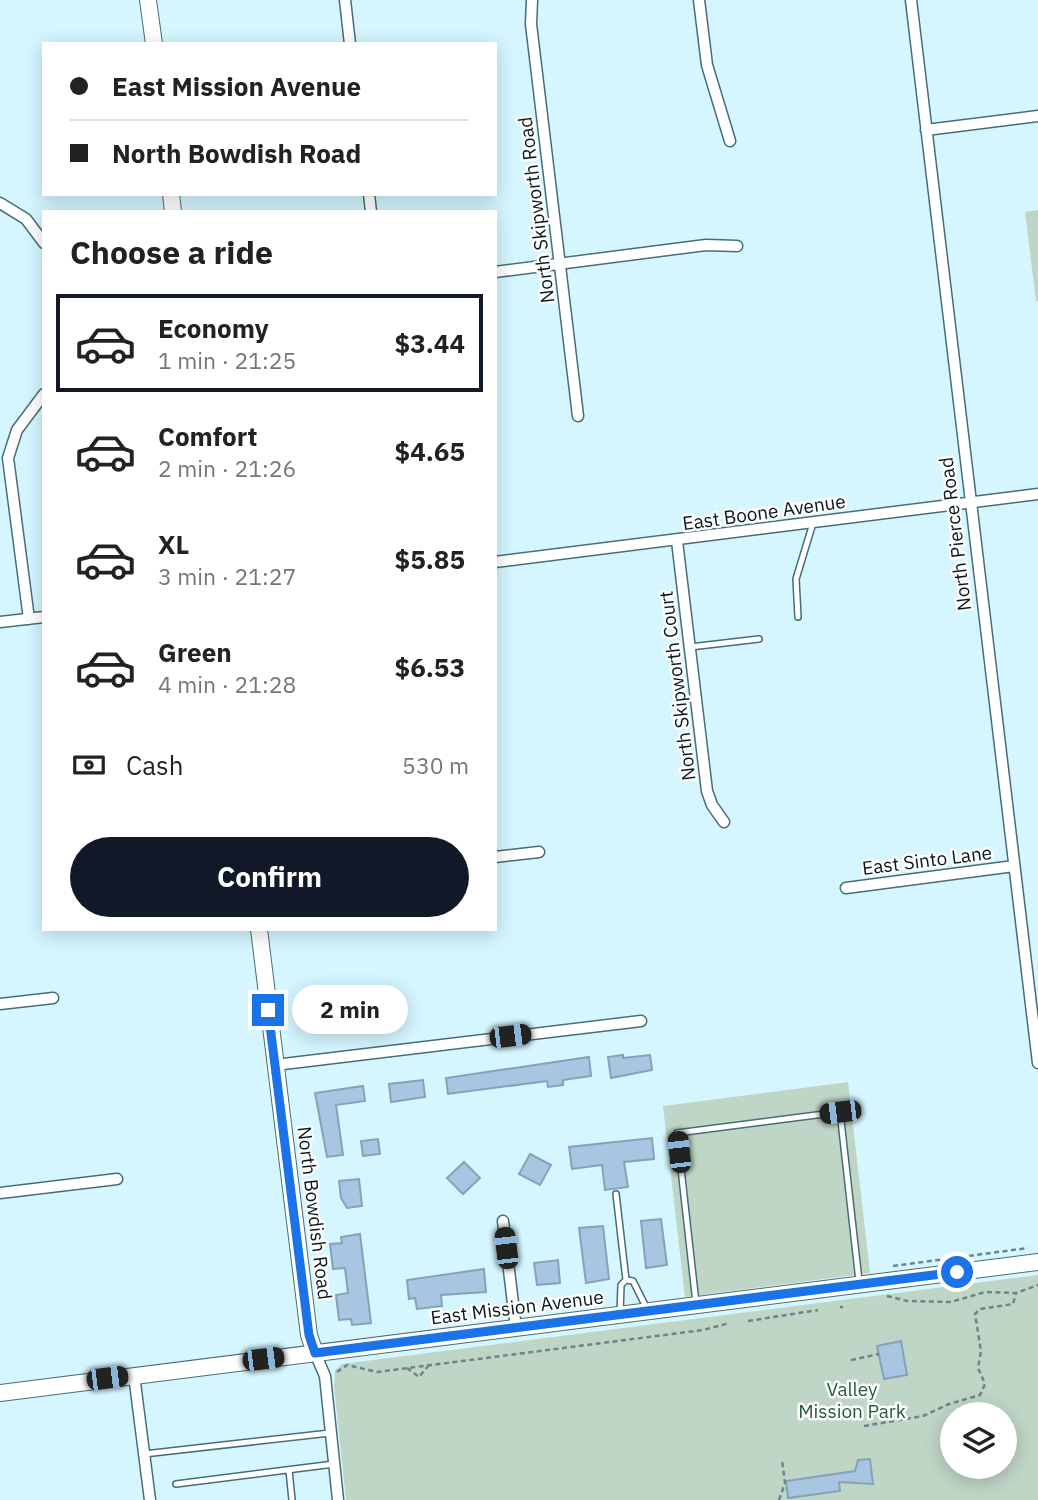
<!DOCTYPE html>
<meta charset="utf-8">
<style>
body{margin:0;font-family:"IBM Plex Sans",sans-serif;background:#f2f2f2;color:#222;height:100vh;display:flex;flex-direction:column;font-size:26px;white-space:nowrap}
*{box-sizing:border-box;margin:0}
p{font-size:23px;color:#767676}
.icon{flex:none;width:38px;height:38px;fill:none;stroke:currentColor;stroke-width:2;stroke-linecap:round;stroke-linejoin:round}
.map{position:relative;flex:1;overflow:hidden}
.drawer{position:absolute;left:42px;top:210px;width:455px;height:721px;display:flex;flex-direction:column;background:#fff;border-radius:0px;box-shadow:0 4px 18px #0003}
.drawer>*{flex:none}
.guide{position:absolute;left:42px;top:42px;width:455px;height:154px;border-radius:0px;box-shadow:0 4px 18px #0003;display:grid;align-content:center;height:154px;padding:0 28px;background:#fff}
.controls{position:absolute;left:940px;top:1402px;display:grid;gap:14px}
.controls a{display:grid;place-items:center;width:77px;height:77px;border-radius:50%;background:#fff;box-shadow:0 4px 18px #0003;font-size:35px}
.end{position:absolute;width:32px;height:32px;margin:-16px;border:9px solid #1a73e8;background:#fff;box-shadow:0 0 0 4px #fff}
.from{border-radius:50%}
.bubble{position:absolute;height:49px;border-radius:24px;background:#fff;box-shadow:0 4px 18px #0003;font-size:23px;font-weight:800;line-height:49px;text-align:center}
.car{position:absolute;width:21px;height:42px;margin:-21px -10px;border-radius:9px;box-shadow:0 0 5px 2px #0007;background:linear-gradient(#222 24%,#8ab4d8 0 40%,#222 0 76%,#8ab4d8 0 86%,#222 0)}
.guide b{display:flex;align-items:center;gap:24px;height:66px;font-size:26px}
.guide b+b{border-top:2px solid #e0e0e0}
.guide i{width:18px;height:18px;background:#222}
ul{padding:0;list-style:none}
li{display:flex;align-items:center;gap:21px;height:98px;margin:0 14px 10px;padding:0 14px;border:4px solid transparent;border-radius:0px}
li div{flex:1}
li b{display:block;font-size:26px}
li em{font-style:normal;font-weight:800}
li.on{border-color:#111827}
li>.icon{width:63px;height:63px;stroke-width:1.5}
h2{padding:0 28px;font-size:32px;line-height:84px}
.pay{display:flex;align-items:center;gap:18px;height:77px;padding:0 28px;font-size:26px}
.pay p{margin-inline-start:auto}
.cta{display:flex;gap:14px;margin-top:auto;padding:14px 28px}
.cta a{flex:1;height:80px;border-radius:42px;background:#111827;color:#fff;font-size:28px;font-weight:800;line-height:80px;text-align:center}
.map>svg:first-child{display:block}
.green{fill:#bfd6c6;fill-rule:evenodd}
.building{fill:#a6c6e1;stroke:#86a1b9;stroke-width:2}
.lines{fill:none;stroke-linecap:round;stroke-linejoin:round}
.lane-casing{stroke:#476e77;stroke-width:8}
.street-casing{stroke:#476e77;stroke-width:13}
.secondary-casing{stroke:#476e77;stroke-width:18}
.path{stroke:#6c858a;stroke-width:2.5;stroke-dasharray:5 3.5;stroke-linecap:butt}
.lane{stroke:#fff;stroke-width:5}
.street{stroke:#fff;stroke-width:10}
.secondary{stroke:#fff;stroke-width:16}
.route{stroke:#1a73e8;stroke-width:9}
.labels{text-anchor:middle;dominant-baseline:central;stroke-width:5;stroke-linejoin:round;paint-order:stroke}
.street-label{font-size:19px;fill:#08181b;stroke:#fdfdfd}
.park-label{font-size:19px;fill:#245c3a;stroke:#fdfdfd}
</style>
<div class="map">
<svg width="1038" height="1500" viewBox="0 0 1038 1500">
<rect width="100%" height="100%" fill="#d5f6ff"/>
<path class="green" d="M1038,210V301H1036L1025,212Z
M848,1082L870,1273L685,1297L663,1106Z
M1038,1275V1500H346L334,1386L335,1370L342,1364ZM952,1414H1004V1466H952Z"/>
<path class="building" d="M623,1055V1058L650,1055L652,1070L611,1078L608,1057Z
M589,1057L591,1076L563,1080V1085L548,1087L547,1081L448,1094L446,1078Z
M423,1080L425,1097L391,1102L389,1084Z
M363,1086L365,1101L336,1105L343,1155L327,1157L315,1093Z
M652,1138L654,1159L624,1162L628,1187L605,1190L602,1165L572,1169L569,1147Z
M378,1139L380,1154L363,1156L361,1141Z
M530,1154L551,1165L540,1185L519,1174Z
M464,1162L480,1178L463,1194L447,1178Z
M359,1179L362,1206L347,1208L341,1198L339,1181Z
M661,1219L667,1265L646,1268L641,1221Z
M603,1226L609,1279L586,1283L579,1228Z
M360,1234L371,1323L352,1325L351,1319L339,1320L336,1295L348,1293L345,1268L333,1269L330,1244L342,1243L341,1237Z
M558,1260L560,1283L537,1285L534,1263Z
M484,1269L486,1292L441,1295L442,1306L417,1309L415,1298L409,1299L407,1280Z
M901,1341L907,1375L884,1379L877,1346Z
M870,1459L873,1484L839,1482L840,1491L788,1498L786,1481L855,1471L858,1460Z"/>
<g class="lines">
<g class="lane-casing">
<path id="lane" d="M798,617L796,579L813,523
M690,647L759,639
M616,1194L626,1280
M696,1303L677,1133L840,1112L859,1281
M620,1314L621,1285L626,1280L633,1281L647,1309
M144,1454L330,1433
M289,1470L292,1500
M176,1484L334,1464"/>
</g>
<g class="street-casing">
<path id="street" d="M345,0L350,44
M532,0L531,24L578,416
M699,0L707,65L730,141
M911,0L1038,1063
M926,130L1038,116
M369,194L371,212
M0,203L26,219L44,243
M495,272L706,245L737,246
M677,541L707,791L712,805L724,822
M495,562L1038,494
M29,619L8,458L17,430L44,394
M0,622L44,617
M495,857L539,852
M846,888L1014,866
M0,1004L53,998
M275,1065L641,1021
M0,1193L117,1179
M503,1221L516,1328
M315,1353L325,1376L338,1500
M134,1375L150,1500"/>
</g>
<g class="secondary-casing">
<path id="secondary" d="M148,0L154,44
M171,194L173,212
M259,929L309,1335L315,1353
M0,1393L1038,1262"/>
</g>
<path class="path" d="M893,1266L1028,1248
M887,1296L907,1301L951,1302L985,1292L1016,1293L1038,1285
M840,1307H843
M748,1321L818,1310
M851,1360L879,1354
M407,1368L419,1377L429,1365
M337,1372L347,1365L377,1372L703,1330L730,1323
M864,1426L923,1416L949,1404L980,1395L985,1384L978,1368L981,1351L975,1314L980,1309L1013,1304L1016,1293
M779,1500L785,1483L782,1460"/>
<use href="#lane" class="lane"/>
<use href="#street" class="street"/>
<use href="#secondary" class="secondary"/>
</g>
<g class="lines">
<path class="route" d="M268,1010L309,1335L315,1353L957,1272"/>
</g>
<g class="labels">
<g class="street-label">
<text transform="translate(536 210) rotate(-97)">North Skipworth Road</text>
<text transform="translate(764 512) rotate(-8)">East Boone Avenue</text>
<text transform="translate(955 534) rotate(-97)">North Pierce Road</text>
<text transform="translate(677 686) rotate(-97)">North Skipworth Court</text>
<text transform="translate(927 860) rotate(-7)">East Sinto Lane</text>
<text transform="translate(315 1213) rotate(83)">North Bowdish Road</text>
<text transform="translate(517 1307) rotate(-7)">East Mission Avenue</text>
</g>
<g class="park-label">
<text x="852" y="1389">Valley<tspan x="852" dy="22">Mission Park</tspan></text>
</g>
</g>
</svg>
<div class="controls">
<a><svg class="icon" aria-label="layers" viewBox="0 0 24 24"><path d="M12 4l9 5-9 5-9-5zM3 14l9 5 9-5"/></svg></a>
</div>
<i class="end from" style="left:957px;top:1272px"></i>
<i class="end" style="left:268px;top:1010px"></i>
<div class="bubble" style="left:292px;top:985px;width:116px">2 min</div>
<i class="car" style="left:510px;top:1036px;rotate:83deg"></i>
<i class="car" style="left:840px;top:1112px;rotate:263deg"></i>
<i class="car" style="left:679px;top:1152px;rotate:354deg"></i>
<i class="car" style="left:506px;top:1248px;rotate:353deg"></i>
<i class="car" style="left:263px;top:1359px;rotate:83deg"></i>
<i class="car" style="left:107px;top:1378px;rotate:83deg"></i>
<div class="guide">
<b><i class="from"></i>East Mission Avenue</b>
<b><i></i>North Bowdish Road</b>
</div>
<section class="drawer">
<h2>Choose a ride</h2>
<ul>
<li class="on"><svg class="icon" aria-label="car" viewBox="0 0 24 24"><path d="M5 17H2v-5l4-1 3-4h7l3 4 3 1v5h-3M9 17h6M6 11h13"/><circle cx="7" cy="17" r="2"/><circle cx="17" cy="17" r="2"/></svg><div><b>Economy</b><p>1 min · 21:25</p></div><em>$3.44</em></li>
<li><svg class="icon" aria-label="car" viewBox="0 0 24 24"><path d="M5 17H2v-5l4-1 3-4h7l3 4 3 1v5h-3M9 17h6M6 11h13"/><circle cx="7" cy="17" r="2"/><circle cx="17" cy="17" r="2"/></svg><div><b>Comfort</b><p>2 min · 21:26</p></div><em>$4.65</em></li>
<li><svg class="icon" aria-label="car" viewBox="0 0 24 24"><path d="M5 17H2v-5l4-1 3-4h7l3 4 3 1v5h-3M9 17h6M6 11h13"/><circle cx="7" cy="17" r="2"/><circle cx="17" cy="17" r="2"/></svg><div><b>XL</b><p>3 min · 21:27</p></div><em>$5.85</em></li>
<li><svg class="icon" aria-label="car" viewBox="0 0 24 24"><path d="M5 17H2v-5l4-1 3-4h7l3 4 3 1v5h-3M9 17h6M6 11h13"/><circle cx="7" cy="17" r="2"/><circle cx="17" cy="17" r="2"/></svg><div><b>Green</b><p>4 min · 21:28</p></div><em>$6.53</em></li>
</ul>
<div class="pay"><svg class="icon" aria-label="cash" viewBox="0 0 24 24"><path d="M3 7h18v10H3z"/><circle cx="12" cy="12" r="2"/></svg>Cash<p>530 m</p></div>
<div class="cta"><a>Confirm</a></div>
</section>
</div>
